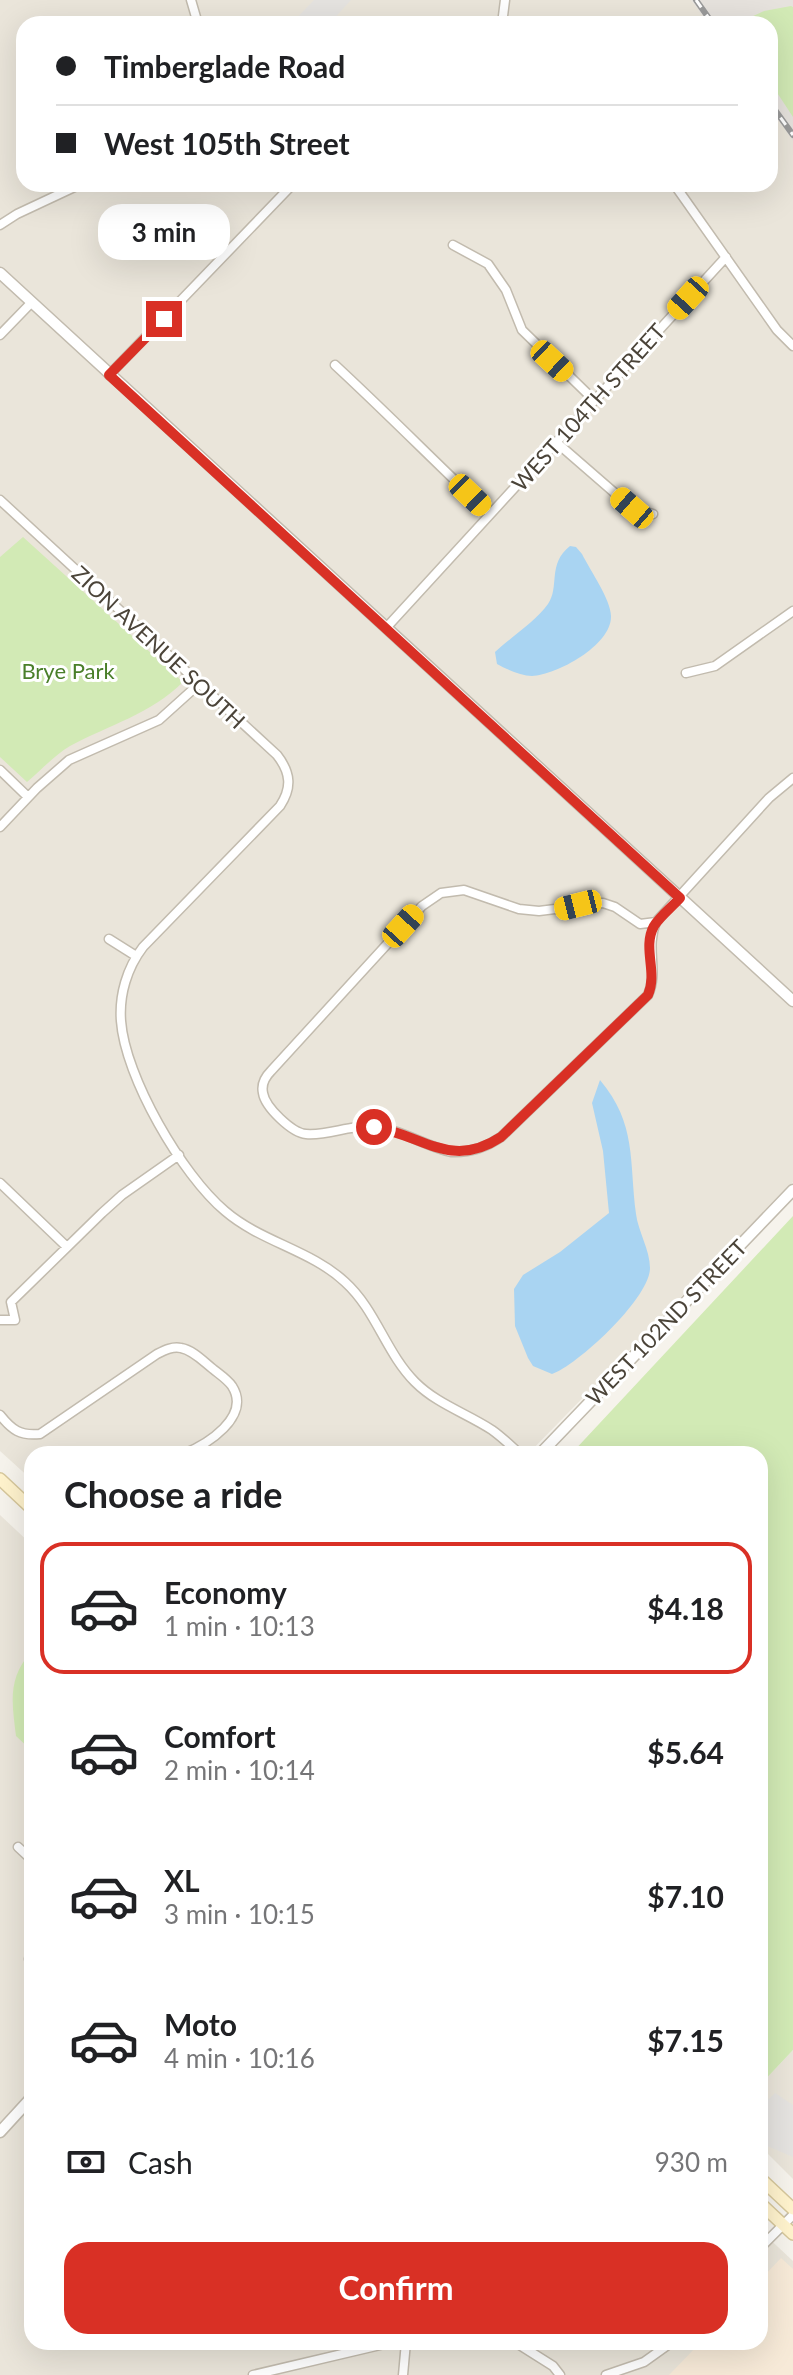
<!DOCTYPE html>
<meta charset="utf-8">
<style>
body{margin:0;font-family:Lato,sans-serif;background:#f2f2f2;color:#202124;height:100vh;display:flex;flex-direction:column;font-size:30px;white-space:nowrap}
*{box-sizing:border-box;margin:0}
p{font-size:26px;color:#757577}
.icon{flex:none;width:44px;height:44px;fill:none;stroke:currentColor;stroke-width:2;stroke-linecap:round;stroke-linejoin:round}
.map{position:relative;flex:1;overflow:hidden}
.panel{position:absolute;left:24px;top:1446px;width:744px;height:904px;display:flex;flex-direction:column;background:#fff;border-radius:24px;box-shadow:0 8px 32px #0002}
.panel>*{flex:none}
.top-card{position:absolute;left:16px;top:16px;width:762px;height:176px;border-radius:24px;box-shadow:0 8px 32px #0002;display:grid;align-content:center;height:176px;padding:0 40px;background:#fff}
.end{position:absolute;width:36px;height:36px;margin:-18px;border:10px solid #d93025;background:#fff;box-shadow:0 0 0 4px #fff}
.from{border-radius:50%}
.bubble{position:absolute;height:56px;border-radius:24px;background:#fff;box-shadow:0 8px 32px #0002;font-size:26px;font-weight:700;line-height:56px;text-align:center}
.car{position:absolute;width:24px;height:48px;margin:-24px -12px;border-radius:10px;box-shadow:0 0 6px 2px #0007;background:linear-gradient(#f5c518 24%,#345 0 40%,#f5c518 0 76%,#345 0 86%,#f5c518 0)}
.top-card b{display:flex;align-items:center;gap:28px;height:76px;font-size:30px}
.top-card b+b{border-top:2px solid #e0e0e0}
.top-card i{width:20px;height:20px;background:#202124}
ul{padding:0;list-style:none}
li{display:flex;align-items:center;gap:24px;height:132px;margin:0 16px 12px;padding:0 24px;border:4px solid transparent;border-radius:24px}
li div{flex:1}
li b{display:block;font-size:30px}
li em{font-style:normal;font-weight:700}
li.selected{border-color:#d93025}
li>.icon{width:72px;height:72px;stroke-width:1.5}
h2{padding:0 40px;font-size:36px;line-height:96px}
.pay{display:flex;align-items:center;gap:20px;height:88px;padding:0 40px;font-size:30px}
.pay p{margin-inline-start:auto}
.action{display:flex;gap:16px;margin-top:auto;padding:16px 40px}
.action a{flex:1;height:92px;border-radius:24px;background:#d93025;color:#fff;font-size:32px;font-weight:700;line-height:92px;text-align:center}
.map>svg:first-child{display:block}
.residential{fill:#eae5da}
.commercial{fill:#f7ead8}
.industrial{fill:#e6e2dd}
.green{fill:#d2eab5}
.parking{fill:#e5e3e0}
.water{fill:#a9d4f2}
.lines{fill:none;stroke-linecap:round;stroke-linejoin:round}
.minor-casing{stroke:#c2bbae;stroke-width:11}
.tertiary-casing{stroke:#c2bbae;stroke-width:13}
.secondary-casing{stroke:#d6c79b;stroke-width:14}
.minor{stroke:#fff;stroke-width:8}
.tertiary{stroke:#fff;stroke-width:10}
.secondary{stroke:#fff3cd;stroke-width:11}
.rail-casing{stroke:#9a9a9a;stroke-width:6}
.rail{stroke:#fff;stroke-width:3;stroke-dasharray:9;stroke-linecap:butt}
.route{stroke:#d93025;stroke-width:10}
.labels{text-anchor:middle;dominant-baseline:central;stroke-width:6;stroke-linejoin:round;paint-order:stroke}
.street-label{font-size:22px;fill:#4b4439;stroke:#fff}
.park-label{font-size:22px;fill:#4a7f2a;stroke:#fff}
</style>
<div class="map">
<svg width="793" height="2375" viewBox="0 0 793 2375">
<rect width="100%" height="100%" fill="#f6f3ec"/>
<path class="residential" d="M0,0H691L709,24H24V184H770V108L793,139V1182L528,1454H32V1480L0,1451Z
M0,1515L32,1545V2342H760V2230L793,2261V2375H0Z
M793,2050V2179L760,2146V2085Z"/>
<path class="commercial" d="M781,2258L793,2269V2375H669L701,2342H760V2280Z"/>
<path class="industrial" d="M691,0H793V141L770,109V24H708Z"/>
<path class="green" d="M791,6L793,7V117L770,82V24H736L764,11Z
M23,537L183,682C151,714 109,725 70,746C55,755 41,770 27,782L0,757V557Z
M793,1216V2050L760,2085V1454H571Z
M32,1651V1751L16,1736C12,1703 7,1678 32,1651Z"/>
<path class="parking" d="M314,0H351L329,24H291Z
M775,2093L793,2105V2157L760,2143V2097L763,2094L769,2099Z"/>
<path class="water" d="M570,546L576,547L582,554C590,570 611,600 611,616C612,645 557,675 532,676C521,676 506,669 497,664L495,652C510,638 536,621 548,604C560,587 547,564 570,546Z
M600,1080C637,1124 629,1161 636,1214C638,1231 650,1250 650,1268C650,1298 578,1365 552,1374L533,1366L528,1358L515,1326L514,1289L523,1275L560,1252L609,1213L603,1151L592,1103Z"/>
<g class="lines">
<g class="minor-casing">
<path id="minor" d="M191,0L198,24
M502,24L505,0
M674,184L777,330L793,346
M0,225L17,214L81,184
M453,245L488,264L506,290L522,330L594,400
M0,335L31,303
M335,365C388,414 438,465 490,514
M109,375L293,184
M556,442L632,508L653,514
M0,500L277,755C291,773 292,788 280,806L143,947C127,968 119,995 121,1021C125,1077 182,1175 225,1211C261,1242 311,1250 345,1282C376,1310 386,1353 415,1382C437,1404 466,1413 492,1430C502,1437 511,1446 520,1454
M386,628L726,257
M686,673L715,666L793,611
M0,770L28,797
M0,827L37,788L69,760L159,720L199,684
M656,922L640,924L615,907L603,903L539,911L519,909L464,890L441,893L422,906L271,1071C265,1077 261,1084 263,1093C265,1107 292,1133 306,1134C329,1136 351,1124 374,1127C400,1129 425,1146 451,1152C470,1153 485,1148 501,1137L648,995C659,970 645,949 656,922L769,798L793,778
M109,939L136,956
M0,1183L67,1247
M0,1320H15L11,1302L102,1213L122,1195L179,1155
M0,1415C12,1430 20,1436 40,1434L157,1354C165,1350 173,1346 181,1348C193,1350 204,1362 213,1369C219,1374 227,1379 232,1386C252,1417 206,1445 183,1454
M18,1847L32,1860
M29,1959L32,1956
M760,2248L793,2215
M515,2342L553,2366L560,2375
M253,2375L393,2342
M403,2375L406,2342
M606,2375L644,2362L672,2342"/>
</g>
<g class="tertiary-casing">
<path id="tertiary" d="M0,273L793,1001
M540,1454L793,1190
M0,2132L32,2097"/>
</g>
<g class="secondary-casing">
<path id="secondary" d="M0,1479L32,1509
M760,2178L793,2209
M760,2203L793,2234"/>
</g>
<use href="#minor" class="minor"/>
<use href="#tertiary" class="tertiary"/>
<use href="#secondary" class="secondary"/>
<g class="rail-casing">
<path id="rail" d="M696,0L713,24
M770,103L793,135"/>
</g>
<use href="#rail" class="rail"/>
</g>
<g class="lines">
<path class="route" d="M164,319L109,375L680,898C672,907 660,916 654,926C642,948 658,972 648,995L501,1137C451,1170 423,1135 374,1127"/>
</g>
<g class="labels">
<g class="street-label">
<text transform="translate(588 407) rotate(-48)">WEST 104TH STREET</text>
<text transform="translate(159 647) rotate(43)">ZION AVENUE SOUTH</text>
<text transform="translate(666 1322) rotate(-46)">WEST 102ND STREET</text>
</g>
<g class="park-label">
<text x="68" y="670">Brye Park</text>
</g>
</g>
</svg>
<i class="end from" style="left:374px;top:1127px"></i>
<i class="end" style="left:164px;top:319px"></i>
<div class="bubble" style="left:98px;top:204px;width:132px">3 min</div>
<i class="car" style="left:688px;top:298px;rotate:222deg"></i>
<i class="car" style="left:552px;top:361px;rotate:133deg"></i>
<i class="car" style="left:470px;top:495px;rotate:134deg"></i>
<i class="car" style="left:632px;top:508px;rotate:311deg"></i>
<i class="car" style="left:578px;top:905px;rotate:256deg"></i>
<i class="car" style="left:403px;top:926px;rotate:42deg"></i>
<div class="top-card">
<b><i class="from"></i>Timberglade Road</b>
<b><i></i>West 105th Street</b>
</div>
<section class="panel">
<h2>Choose a ride</h2>
<ul>
<li class="selected"><svg class="icon" aria-label="car" viewBox="0 0 24 24"><path d="M5 17H2v-5l4-1 3-4h7l3 4 3 1v5h-3M9 17h6M6 11h13"/><circle cx="7" cy="17" r="2"/><circle cx="17" cy="17" r="2"/></svg><div><b>Economy</b><p>1 min · 10:13</p></div><em>$4.18</em></li>
<li><svg class="icon" aria-label="car" viewBox="0 0 24 24"><path d="M5 17H2v-5l4-1 3-4h7l3 4 3 1v5h-3M9 17h6M6 11h13"/><circle cx="7" cy="17" r="2"/><circle cx="17" cy="17" r="2"/></svg><div><b>Comfort</b><p>2 min · 10:14</p></div><em>$5.64</em></li>
<li><svg class="icon" aria-label="car" viewBox="0 0 24 24"><path d="M5 17H2v-5l4-1 3-4h7l3 4 3 1v5h-3M9 17h6M6 11h13"/><circle cx="7" cy="17" r="2"/><circle cx="17" cy="17" r="2"/></svg><div><b>XL</b><p>3 min · 10:15</p></div><em>$7.10</em></li>
<li><svg class="icon" aria-label="car" viewBox="0 0 24 24"><path d="M5 17H2v-5l4-1 3-4h7l3 4 3 1v5h-3M9 17h6M6 11h13"/><circle cx="7" cy="17" r="2"/><circle cx="17" cy="17" r="2"/></svg><div><b>Moto</b><p>4 min · 10:16</p></div><em>$7.15</em></li>
</ul>
<div class="pay"><svg class="icon" aria-label="cash" viewBox="0 0 24 24"><path d="M3 7h18v10H3z"/><circle cx="12" cy="12" r="2"/></svg>Cash<p>930 m</p></div>
<div class="action"><a>Confirm</a></div>
</section>
</div>
